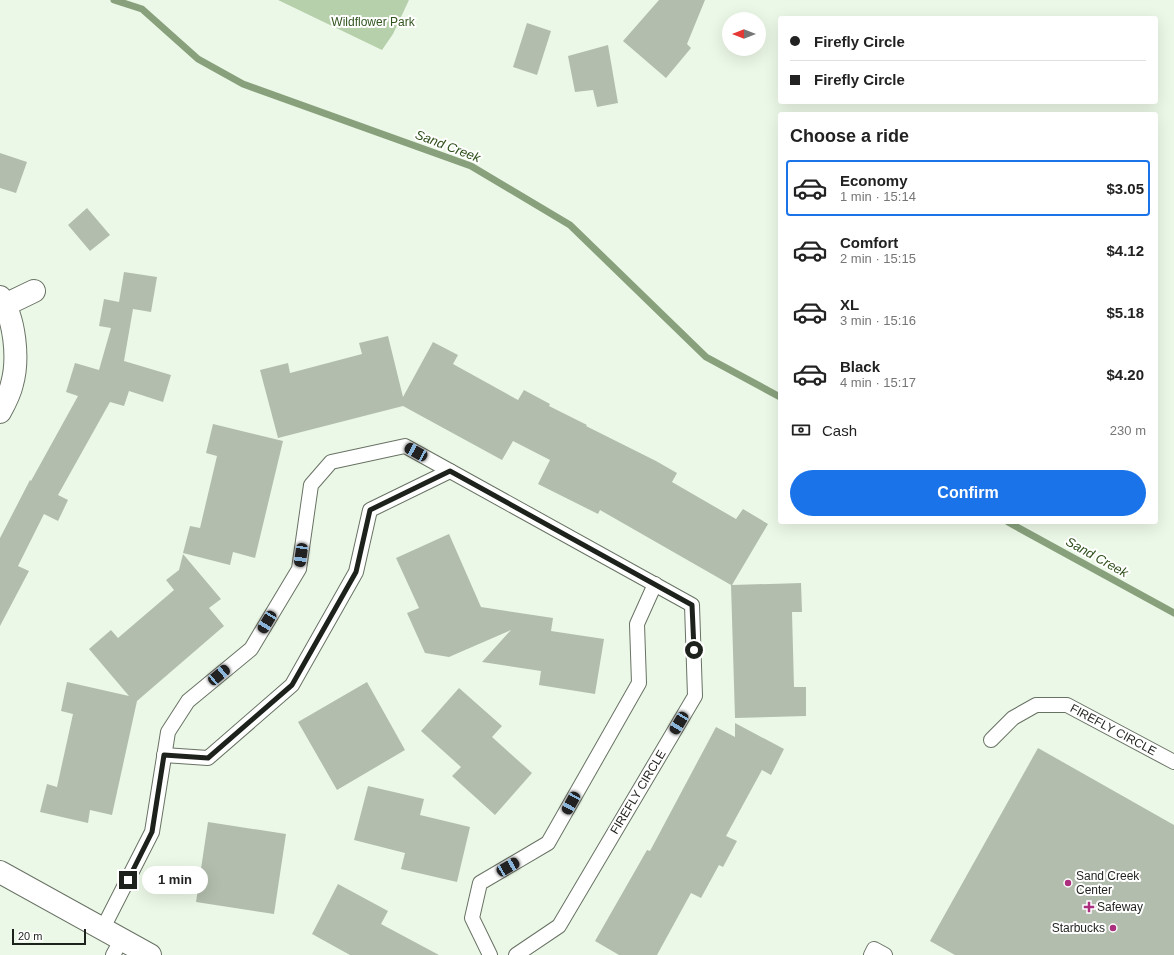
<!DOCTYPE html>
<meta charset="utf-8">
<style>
body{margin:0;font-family:Helvetica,sans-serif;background:#f6f6f6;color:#222;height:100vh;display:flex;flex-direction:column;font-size:15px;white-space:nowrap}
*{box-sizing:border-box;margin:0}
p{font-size:13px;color:#767676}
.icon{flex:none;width:22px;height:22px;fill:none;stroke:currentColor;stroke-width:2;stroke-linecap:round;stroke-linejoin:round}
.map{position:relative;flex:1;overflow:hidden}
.side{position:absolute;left:778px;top:112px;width:380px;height:412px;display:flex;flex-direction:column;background:#fff;border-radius:4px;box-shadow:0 4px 16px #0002}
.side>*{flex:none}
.top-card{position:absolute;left:778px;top:16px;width:380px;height:88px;border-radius:4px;box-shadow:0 4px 16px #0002;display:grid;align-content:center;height:88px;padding:0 12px;background:#fff}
.needle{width:26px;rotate:270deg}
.fabs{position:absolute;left:722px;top:12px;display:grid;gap:8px}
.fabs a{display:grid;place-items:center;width:44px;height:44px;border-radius:50%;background:#fff;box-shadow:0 4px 16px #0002;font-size:20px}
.scale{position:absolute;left:12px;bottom:10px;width:74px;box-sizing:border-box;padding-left:4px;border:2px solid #1e221c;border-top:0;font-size:11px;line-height:14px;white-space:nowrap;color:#1e221c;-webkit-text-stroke:3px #fff;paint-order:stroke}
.end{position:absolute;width:18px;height:18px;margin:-9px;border:5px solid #1e221c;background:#fff;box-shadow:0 0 0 2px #fff}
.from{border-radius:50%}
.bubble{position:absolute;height:28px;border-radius:14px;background:#fff;box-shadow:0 4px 16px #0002;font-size:13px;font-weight:800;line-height:28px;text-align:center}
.car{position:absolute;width:12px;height:24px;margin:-12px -6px;border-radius:5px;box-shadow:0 0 3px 1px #0007;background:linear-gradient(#222 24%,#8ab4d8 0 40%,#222 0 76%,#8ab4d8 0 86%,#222 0)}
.top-card b{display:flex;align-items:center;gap:14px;height:38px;font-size:15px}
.top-card b+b{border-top:1px solid #e0e0e0}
.top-card i{width:10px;height:10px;background:#222}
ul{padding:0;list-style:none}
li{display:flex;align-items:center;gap:12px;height:56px;margin:0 8px 6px;padding:0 4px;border:2px solid transparent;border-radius:4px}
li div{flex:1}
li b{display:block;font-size:15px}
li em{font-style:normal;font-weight:800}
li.current{border-color:#1a73e8}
li>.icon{width:36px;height:36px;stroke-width:1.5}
h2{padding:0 12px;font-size:18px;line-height:48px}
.pay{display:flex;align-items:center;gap:10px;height:44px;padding:0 12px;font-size:15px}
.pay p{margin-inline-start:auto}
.cta{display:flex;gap:8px;margin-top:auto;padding:8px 12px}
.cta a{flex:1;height:46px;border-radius:24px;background:#1a73e8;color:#fff;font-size:16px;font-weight:800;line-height:46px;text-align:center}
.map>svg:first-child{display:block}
.green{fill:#b7d0ac}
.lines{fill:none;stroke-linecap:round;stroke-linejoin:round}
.stream{stroke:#88a17c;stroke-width:7}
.building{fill:#b2bdad}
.lane-casing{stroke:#687264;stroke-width:16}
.street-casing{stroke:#687264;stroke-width:24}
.secondary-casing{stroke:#687264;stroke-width:24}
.lane{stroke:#fff;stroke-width:14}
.street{stroke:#fff;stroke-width:22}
.secondary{stroke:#fff;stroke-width:22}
.route{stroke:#1e221c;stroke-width:5}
.poi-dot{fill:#ab2e7f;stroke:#fff;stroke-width:1.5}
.labels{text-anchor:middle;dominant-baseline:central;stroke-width:4;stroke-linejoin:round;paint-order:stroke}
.park-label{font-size:12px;fill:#32541f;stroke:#fff}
.street-label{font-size:12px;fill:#1e221c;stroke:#fff}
.poi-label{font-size:12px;fill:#1e221c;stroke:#fff;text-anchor:start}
.water-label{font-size:13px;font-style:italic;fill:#2e4f1a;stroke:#fff}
</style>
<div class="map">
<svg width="1174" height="955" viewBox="0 0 1174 955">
<rect width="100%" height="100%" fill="#ecf8e7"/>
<path class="green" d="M278,0H409L393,34L382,50Z"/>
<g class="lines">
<path class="stream" d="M114,0L142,9L198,59L243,84L471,166L570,225L706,357L780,397
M1008,522L1174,613"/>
</g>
<path class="building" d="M659,0H705L687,44L691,48L666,78L623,41Z
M527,23L551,31L537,75L513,67Z
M608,45L618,103L597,107L593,90L575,92L568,56Z
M0,153L27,162L16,193L0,188Z
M87,208L110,235L90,251L68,225Z
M124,272L157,277L151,312L133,309L124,361L171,375L163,402L129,391L124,406L110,402L58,495L68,500L58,521L44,514L18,566L29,571L0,626V538L30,480L31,481L78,396L66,392L75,363L99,370L111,328L99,326L104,299L119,302Z
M388,336L403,397L433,342L458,355L453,364L518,400L524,390L550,404L549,406L587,425L586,426L656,461L677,473L672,482L736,519L743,509L768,524L732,585L801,583L802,612H792L794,687H806V716L735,718L731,585L600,510L598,514L538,484L550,460L513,441L502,460L403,406L278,438L260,370L288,363L290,373L362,354L359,343Z
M213,424L283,441L255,558L233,552L230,565L183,553L190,526L200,528L217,456L206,453Z
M449,534L481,607L553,618L551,631L604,639L595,694L539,685L541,671L482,662L511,630L449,657L425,653L407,613L419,608L396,558Z
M183,554L221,599L209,608L224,626L137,701L112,815L90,810L88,823L40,812L47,784L57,787L73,714L61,711L67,682L129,696L89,649L111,630L118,638L174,590L166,580L179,570Z
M367,682L405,750L337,790L298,722Z
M459,688L502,726L492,737L532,773L495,815L452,776L461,767L421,731Z
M735,723L784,749L771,775L762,770L726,836L737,841L723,867L719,865L701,898L691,893L657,955H619L595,941L647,850L650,851L716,727L735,737Z
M1038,748L1174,825V955H955L930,941Z
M368,786L424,799L420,815L470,827L457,882L401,869L405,853L354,840Z
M208,822L286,834L274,914L196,902Z
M338,884L388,911L381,924L439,955H350L312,934Z"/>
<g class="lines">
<g class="lane-casing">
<g id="lane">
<path id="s1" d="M991,740L1013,718L1036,705H1067L1174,762"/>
<path d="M164,755L208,758L292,685L356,572L370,510L450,471"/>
<path d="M103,928L152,832L168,732L188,701L251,649L299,569L311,485L331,462L405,446L692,605L695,696L559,926L516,955"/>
<path d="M113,955L122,939"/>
<path d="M490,955L472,918L480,883L548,843L639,683L637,624L655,584"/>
<path d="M871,955L874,949L885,955"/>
</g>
</g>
<g class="street-casing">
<path id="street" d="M0,297C15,318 19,359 12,384C10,393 5,403 0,412
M5,305L34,291"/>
</g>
<g class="secondary-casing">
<path id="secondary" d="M0,872L150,955"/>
</g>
<use href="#lane" class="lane"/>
<use href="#street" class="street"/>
<use href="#secondary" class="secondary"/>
</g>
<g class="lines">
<path class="route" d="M128,880L152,832L164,755L208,758L292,685L356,572L370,510L450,471L692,605L694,650"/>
</g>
<g class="poi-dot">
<circle cx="1068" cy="883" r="4"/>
<path d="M1087 901h4v4h4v4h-4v4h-4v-4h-4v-4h4z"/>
<circle cx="1113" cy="928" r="4"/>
</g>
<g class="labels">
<g class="park-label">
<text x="373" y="22">Wildflower Park</text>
</g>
<g class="street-label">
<text stroke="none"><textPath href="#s1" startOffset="141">FIREFLY CIRCLE</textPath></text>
<text transform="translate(638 792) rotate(-59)">FIREFLY CIRCLE</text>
</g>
<g class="poi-label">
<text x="1076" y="876">Sand Creek<tspan x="1076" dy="14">Center</tspan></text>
<text x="1097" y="907">Safeway</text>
<text x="1105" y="928" text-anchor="end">Starbucks</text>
</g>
<g class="water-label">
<text transform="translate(448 146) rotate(21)">Sand Creek</text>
<text transform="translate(1097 557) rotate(29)">Sand Creek</text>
</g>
</g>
</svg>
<div class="fabs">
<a><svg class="needle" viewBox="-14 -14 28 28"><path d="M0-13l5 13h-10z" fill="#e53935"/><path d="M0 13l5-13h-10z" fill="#767676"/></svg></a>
</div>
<div class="scale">20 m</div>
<i class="end from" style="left:694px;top:650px"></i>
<i class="end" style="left:128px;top:880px"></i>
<div class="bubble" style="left:142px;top:866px;width:66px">1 min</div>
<i class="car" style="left:416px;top:452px;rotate:299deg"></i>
<i class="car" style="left:301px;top:555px;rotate:188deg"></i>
<i class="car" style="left:267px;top:622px;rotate:211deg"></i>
<i class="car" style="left:219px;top:675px;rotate:50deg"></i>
<i class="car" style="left:679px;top:723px;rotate:211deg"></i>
<i class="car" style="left:571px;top:803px;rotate:209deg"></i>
<i class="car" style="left:508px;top:867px;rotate:60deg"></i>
<div class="top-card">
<b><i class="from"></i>Firefly Circle</b>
<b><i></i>Firefly Circle</b>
</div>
<section class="side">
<h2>Choose a ride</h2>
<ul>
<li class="current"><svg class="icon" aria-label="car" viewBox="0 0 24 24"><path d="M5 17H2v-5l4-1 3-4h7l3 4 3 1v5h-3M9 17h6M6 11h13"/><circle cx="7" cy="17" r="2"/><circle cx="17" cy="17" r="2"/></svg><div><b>Economy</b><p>1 min · 15:14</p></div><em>$3.05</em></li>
<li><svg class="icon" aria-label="car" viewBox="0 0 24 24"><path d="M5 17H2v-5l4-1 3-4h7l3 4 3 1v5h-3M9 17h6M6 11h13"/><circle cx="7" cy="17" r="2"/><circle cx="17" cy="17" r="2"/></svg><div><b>Comfort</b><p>2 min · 15:15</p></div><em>$4.12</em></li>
<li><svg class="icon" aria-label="car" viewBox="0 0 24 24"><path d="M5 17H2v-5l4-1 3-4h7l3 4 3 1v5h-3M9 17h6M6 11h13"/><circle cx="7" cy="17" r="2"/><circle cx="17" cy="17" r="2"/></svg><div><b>XL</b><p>3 min · 15:16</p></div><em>$5.18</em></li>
<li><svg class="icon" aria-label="car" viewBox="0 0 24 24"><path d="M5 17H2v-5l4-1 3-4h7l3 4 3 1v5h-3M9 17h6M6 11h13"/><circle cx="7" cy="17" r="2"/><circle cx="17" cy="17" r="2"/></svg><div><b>Black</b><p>4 min · 15:17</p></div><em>$4.20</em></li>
</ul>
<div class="pay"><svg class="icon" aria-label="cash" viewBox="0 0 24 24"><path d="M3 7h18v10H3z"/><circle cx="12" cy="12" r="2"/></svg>Cash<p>230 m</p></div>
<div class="cta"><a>Confirm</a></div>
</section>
</div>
